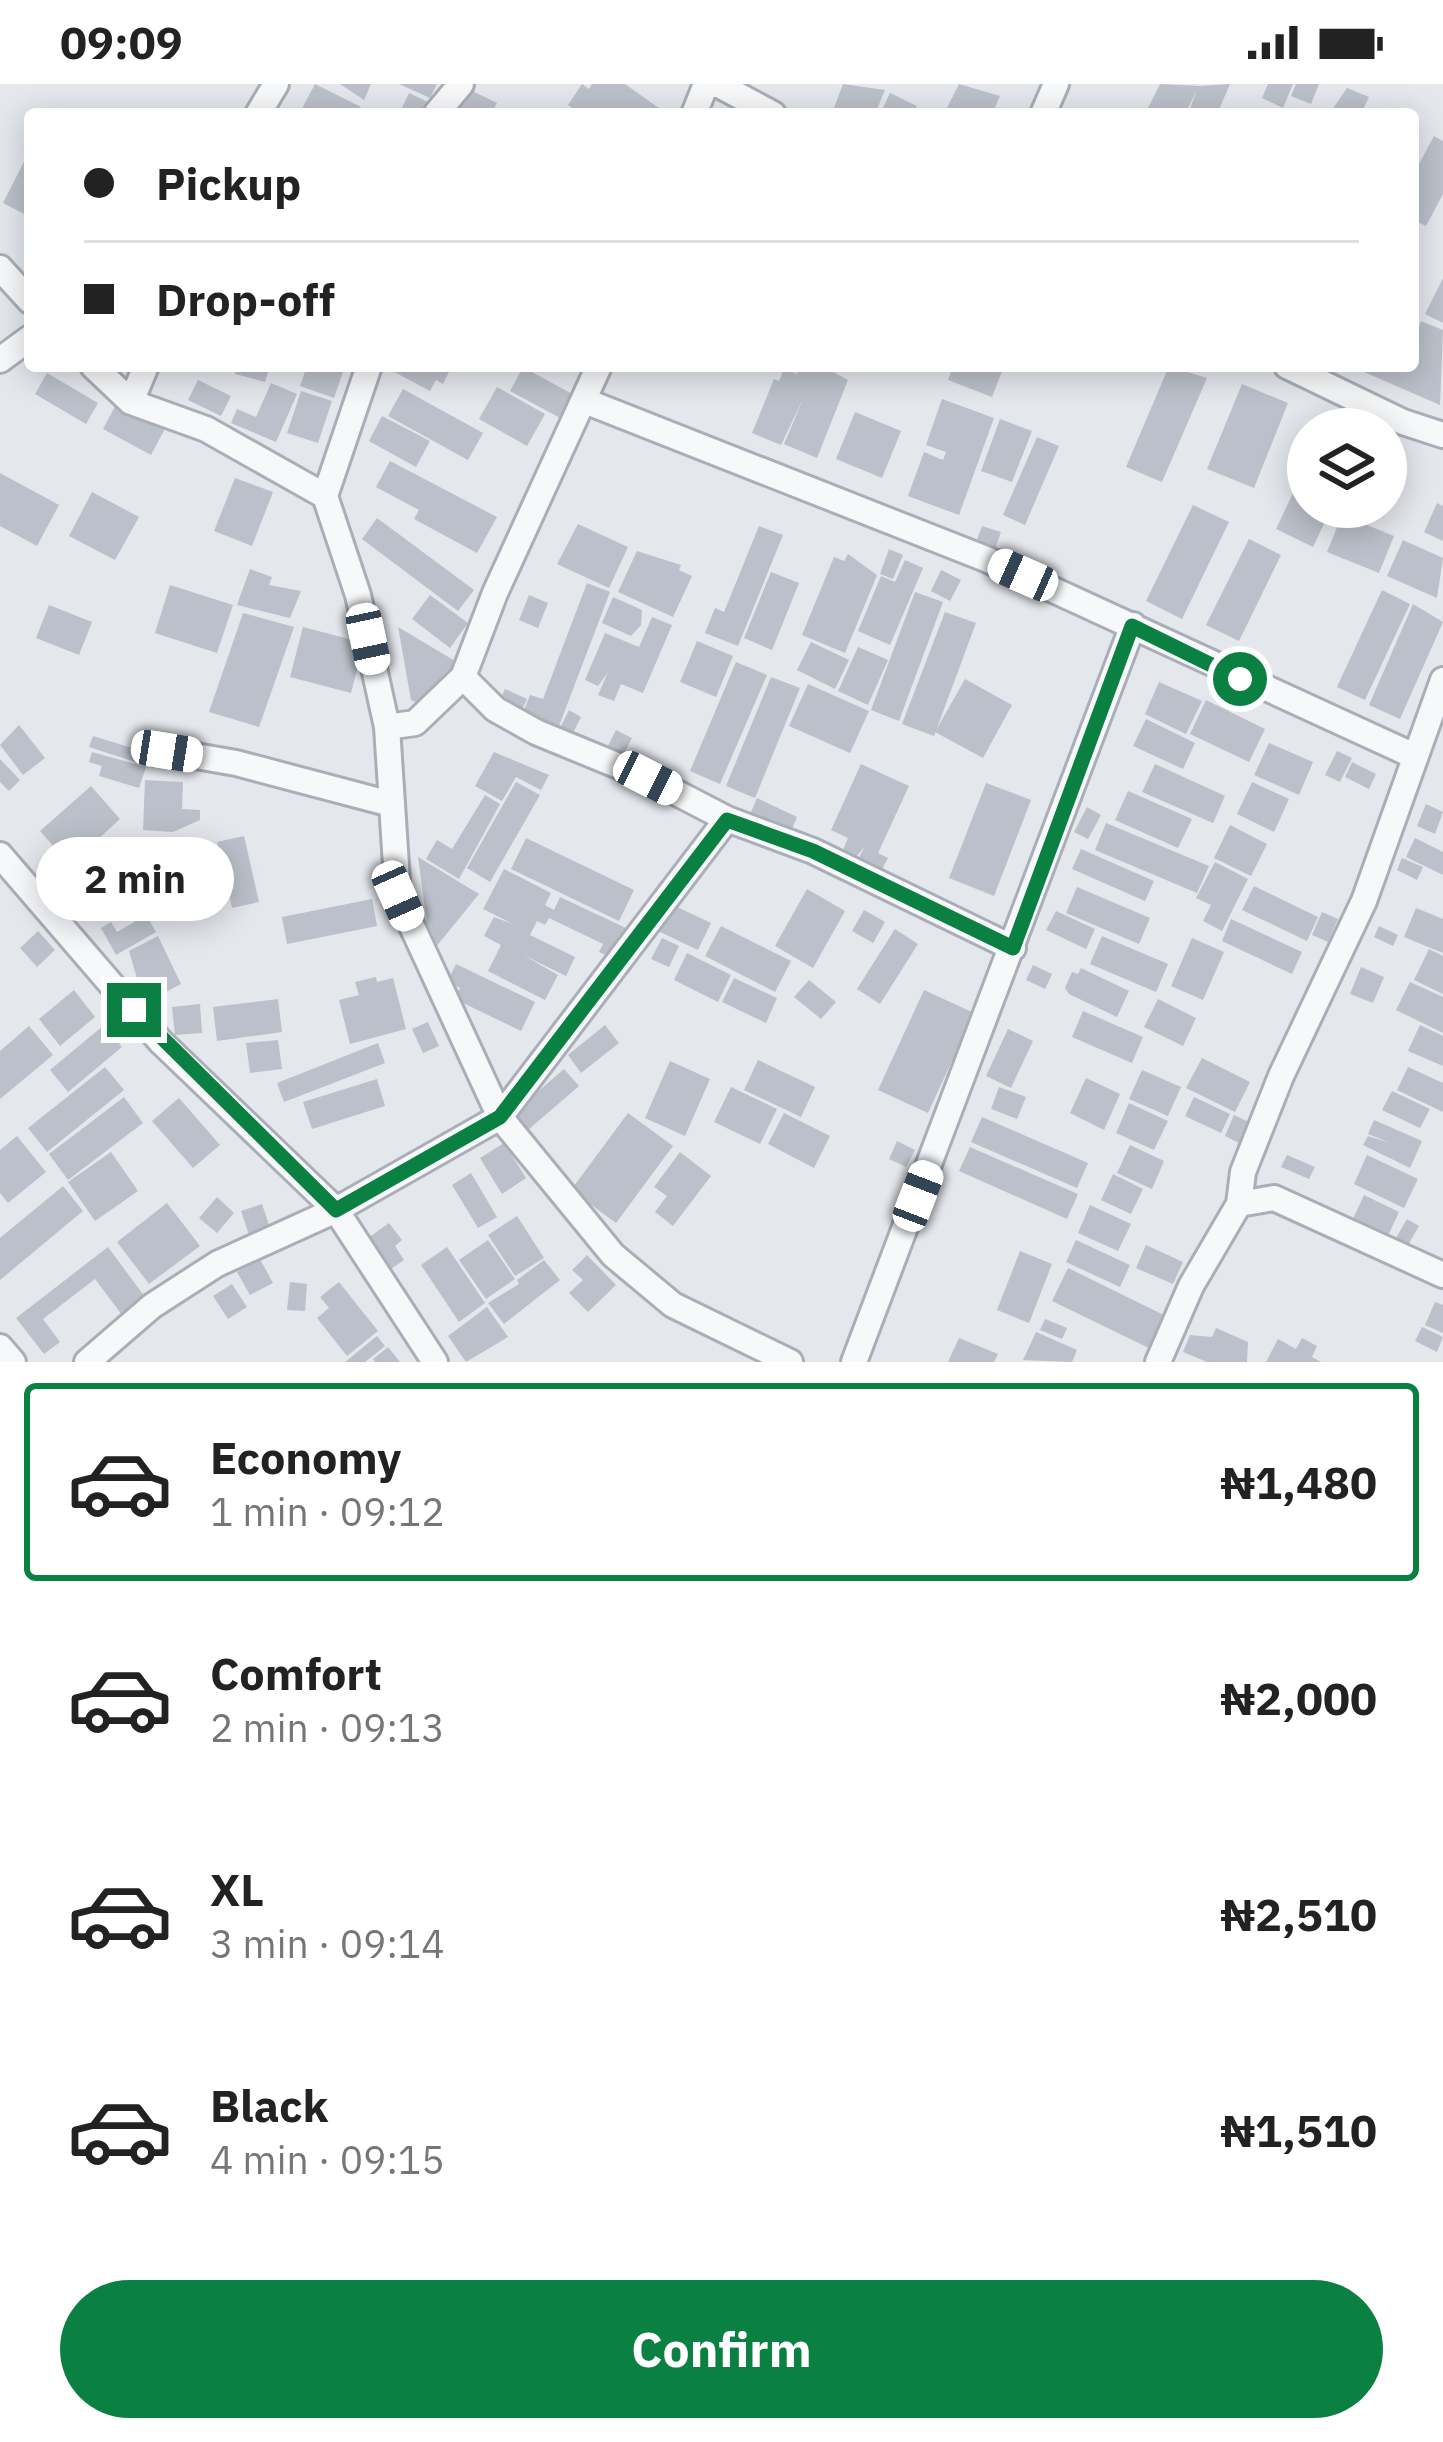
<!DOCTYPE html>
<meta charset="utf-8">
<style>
body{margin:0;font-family:"IBM Plex Sans",sans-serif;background:#f2f2f2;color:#222;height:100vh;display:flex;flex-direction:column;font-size:45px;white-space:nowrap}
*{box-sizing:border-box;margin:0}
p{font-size:39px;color:#767676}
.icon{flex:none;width:66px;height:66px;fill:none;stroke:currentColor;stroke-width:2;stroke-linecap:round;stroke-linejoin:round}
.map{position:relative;height:1278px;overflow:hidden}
.panel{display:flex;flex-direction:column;background:#fff;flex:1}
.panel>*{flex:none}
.guide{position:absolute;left:24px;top:24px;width:1395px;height:264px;border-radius:12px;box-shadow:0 6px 30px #0003;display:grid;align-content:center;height:264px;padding:0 60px;background:#fff}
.controls{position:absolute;left:1287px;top:324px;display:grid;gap:24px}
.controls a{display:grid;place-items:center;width:120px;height:120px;border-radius:50%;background:#fff;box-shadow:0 6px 30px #0003;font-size:60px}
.end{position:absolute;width:54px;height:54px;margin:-27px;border:15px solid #0b8043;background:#fff;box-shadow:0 0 0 6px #fff}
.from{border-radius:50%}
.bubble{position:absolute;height:84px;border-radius:42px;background:#fff;box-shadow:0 6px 30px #0003;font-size:39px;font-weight:700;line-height:84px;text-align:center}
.car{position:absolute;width:36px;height:72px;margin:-36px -18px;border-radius:15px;box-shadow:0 0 9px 3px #0007;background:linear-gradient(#fff 24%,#345 0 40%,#fff 0 76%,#345 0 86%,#fff 0)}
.guide b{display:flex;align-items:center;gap:42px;height:114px;font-size:45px}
.guide b+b{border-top:3px solid #e0e0e0}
.guide i{width:30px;height:30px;background:#222}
ul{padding:21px 0 0;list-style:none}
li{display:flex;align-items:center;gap:36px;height:198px;margin:0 24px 18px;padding:0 36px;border:6px solid transparent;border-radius:12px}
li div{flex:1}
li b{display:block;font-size:45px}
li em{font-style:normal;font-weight:700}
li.active{border-color:#0b8043}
li>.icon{width:108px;height:108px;stroke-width:1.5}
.cta{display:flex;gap:24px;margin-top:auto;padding:24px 60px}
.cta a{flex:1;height:138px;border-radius:72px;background:#0b8043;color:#fff;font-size:48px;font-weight:700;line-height:138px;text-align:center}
.status{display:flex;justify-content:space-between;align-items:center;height:84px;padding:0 60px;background:#fff;direction:ltr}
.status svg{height:33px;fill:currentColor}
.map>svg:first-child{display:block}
.building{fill:#bbc0ca}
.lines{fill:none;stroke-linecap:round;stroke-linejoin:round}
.street-casing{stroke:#a9aeb7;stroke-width:30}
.street{stroke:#f7f8fa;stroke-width:24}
.route{stroke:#0b8043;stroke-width:15}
</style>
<div class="status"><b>09:09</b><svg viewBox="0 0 49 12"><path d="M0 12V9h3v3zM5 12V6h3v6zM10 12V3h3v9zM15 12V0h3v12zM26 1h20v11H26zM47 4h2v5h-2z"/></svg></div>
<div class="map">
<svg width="1443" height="1278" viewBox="0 0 1443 1278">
<rect width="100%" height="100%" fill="#e4e7ec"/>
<path class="building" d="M315,0L361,23L358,30H299Z
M340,0H371L364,16Z
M399,0H437L430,14Z
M582,0L589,5L592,0H625L663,27L580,30L568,21Z
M843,0L885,6L875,30L834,24Z
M959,0L1000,12L992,30L946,26Z
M1160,0L1200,2L1230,0L1217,30H1188L1197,6L1185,30H1145Z
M1268,0H1293L1283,24L1262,14Z
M1296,0H1319L1311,20L1291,12Z
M466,4L497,19L491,30H453Z
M1347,4L1369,13L1363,25L1373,30H1329Z
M409,9L436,22L432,30H399Z
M890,9L917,22L913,30H880Z
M1434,52L1443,57V110L1426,142L1413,136V91Z
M30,66V133L3,119Z
M1443,194V239L1425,230Z
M1421,237L1443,246L1440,321L1364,288L1366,282H1413V257Z
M237,282H270L265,298L235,290Z
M307,282H345L334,314L300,302Z
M383,282H452L443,300L436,296L430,307Z
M800,282H822L848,296L817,374L784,360L804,313L781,361L752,349L774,295L779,297L784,285L797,290Z
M953,282H1004L992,313L948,296Z
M1169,282L1207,294L1162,398L1126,383Z
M523,283L574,311L562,335L510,307Z
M47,289L98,319L86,340L35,310Z
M198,296L231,312L221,332L188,316Z
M271,299L297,310L276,358L231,339L237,325L256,333Z
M1242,300L1288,319L1254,404L1207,385Z
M497,303L545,330L527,362L479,335Z
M403,305L483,349L468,376L388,332Z
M301,307L332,317L318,359L287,349Z
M120,313L168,339L151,371L103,345Z
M942,315L994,334L959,431L908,412L924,368L943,376L946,368L926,361Z
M855,328L901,347L882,394L836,375Z
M382,332L430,357L416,383L369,357Z
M1000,335L1032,347L1012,398L981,387Z
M1037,353L1059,362L1025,441L1003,431Z
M390,377L497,433L477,469L414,435L419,426L376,403Z
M1303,388L1308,390V423H1332L1313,463L1276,445Z
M0,389L59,421L37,462L0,442Z
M235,394L273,408L252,462L214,447Z
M92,408L139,433L115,476L69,452Z
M1437,419L1443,422V457L1424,448Z
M1193,421L1229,438L1182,535L1146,517Z
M1342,431L1394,452L1379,489L1327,468Z
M377,434L474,506L458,527L362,455Z
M578,440L628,463L609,504L557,480Z
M759,442L783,451L738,562L705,549L715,524L724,528Z
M982,442L1001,448L994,468L975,461Z
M1249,455L1281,471L1239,557L1206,541Z
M1403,456L1443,474L1437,514L1387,492Z
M889,465L903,471L893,495L880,490Z
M637,467L681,481L679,486L692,492L673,533L618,508Z
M848,470L877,491L845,569L802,551L834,473L844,477Z
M905,476L923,484L890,561L858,547L881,492L895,498Z
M250,485L272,493L269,501L301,507L290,534L237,521Z
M941,486L961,496L950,517L931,507Z
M771,488L799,499L772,566L744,554Z
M587,499L610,508L559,642L523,629L530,611L543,615Z
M170,501L233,521L217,569L155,549Z
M1382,506L1410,520L1365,616L1337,603Z
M915,508L943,518L899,637L871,626Z
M430,511L468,539L450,564L412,535Z
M529,511L548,519L538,544L519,536Z
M613,513L642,526L641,541L631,552L602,539Z
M1413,520L1443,538L1400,635L1369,621Z
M49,521L92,538L79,571L36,554Z
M945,528L976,539L934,652L902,640Z
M243,529L294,543L259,643L209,628Z
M652,533L672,541L643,609L621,600L614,617L598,611L608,588L598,602L585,596L605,549L639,563Z
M303,543L364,559L351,609L290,593Z
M398,543L455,577L431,626L411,616Z
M697,557L733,572L716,613L680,598Z
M811,558L849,576L835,605L797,586Z
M858,563L888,576L868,621L838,607Z
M736,578L767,591L720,700L690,687Z
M771,593L800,604L755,714L726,702Z
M965,595L1012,621L983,674L935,648Z
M1159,598L1202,617L1186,650L1145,630Z
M808,600L869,627L850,669L789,642Z
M505,605L527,615L522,626L500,616Z
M1206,616L1265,645L1249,678L1190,650Z
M569,626L581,633L573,649L561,642Z
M1146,635L1195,659L1183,685L1133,662Z
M19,641L45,674L23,691L0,661Z
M616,646L632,654L623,671L608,662Z
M93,652L158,672L154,684L89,663Z
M1269,659L1313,678L1299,711L1254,691Z
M1337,667L1352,674L1340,698L1325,691Z
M92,668L146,683L139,704L99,692L102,682L89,678Z
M494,668L549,691L541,706L516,693L502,717L475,702Z
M0,675L20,696L9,707L0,698Z
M1352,678L1376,690L1369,705L1345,693Z
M861,680L909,702L878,769L888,774L879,791L856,780L865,762L857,772L843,766L848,754L831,746Z
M1155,680L1225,712L1213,739L1142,708Z
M145,696L183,698L182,725L200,726V736L173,748L143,746Z
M516,698L540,711L490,798L467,784Z
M1252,698L1289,715L1274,748L1237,730Z
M986,699L1031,716L994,812L949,794Z
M91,702L120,735L70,781L40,747Z
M1128,707L1192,735L1178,764L1115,736Z
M485,711L500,720L459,795L426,775L437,756L452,765Z
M757,714L797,733L789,752L749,733Z
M1426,720L1443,728L1435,750L1417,742Z
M1087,723L1101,731L1088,755L1074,748Z
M1106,739L1209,782L1197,809L1095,766Z
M1230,741L1267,760L1251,792L1214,774Z
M244,752L259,818L232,824L217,758Z
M526,754L634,806L619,837L511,785Z
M1415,754L1443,768V791L1406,773Z
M1081,765L1154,797L1145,817L1072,785Z
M418,773L479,810L431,869Z
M1402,774L1423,783L1417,796L1397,786Z
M1215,778L1248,795L1222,847L1203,837L1211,821L1196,814Z
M504,785L551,809L545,821L554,826L560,813L630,846L616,876L599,868L603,860L549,834L545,841L537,837L530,851L575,873L566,892L523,871L558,891L545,916L488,887L501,861L484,852L494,833L515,841L483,825Z
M109,796L117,808L96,823L88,811Z
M1254,802L1318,833L1307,857L1242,826Z
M1077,803L1150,834L1139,860L1066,829Z
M807,805L845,827L813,884L775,862Z
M372,815L377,842L287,860L282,833Z
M671,820L711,839L698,866L658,847Z
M1416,824L1443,835V869L1404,853Z
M864,826L885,838L873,859L852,847Z
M1056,827L1095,845L1086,865L1046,846Z
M1322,828L1338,835L1328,858L1312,851Z
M146,831L156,848L116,871L101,844L111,838L117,848Z
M1231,835L1302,868L1292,890L1222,857Z
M721,842L791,877L775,908L705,872Z
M1379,842L1398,851L1393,862L1374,853Z
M895,845L918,860L880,920L857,905Z
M38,847L55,866L37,883L20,864Z
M158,852L181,900L154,914L145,898L139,901L129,867Z
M1102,852L1168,880L1156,908L1090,880Z
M662,854L679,862L669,883L651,875Z
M1192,854L1224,868L1203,916L1171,902Z
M1429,865L1443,872V910L1414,896Z
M687,869L731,891L718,918L674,896Z
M456,880L535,918L521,947L455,915L460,904L447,898Z
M1033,881L1052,890L1045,905L1026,896Z
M1361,883L1384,893L1373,919L1350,910Z
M1081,884L1129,907L1117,933L1069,910L1065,904L1072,888L1078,890Z
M376,893L377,898L393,894L406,945L350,960L339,916L359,911L355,898Z
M734,894L777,914L766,939L722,918Z
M809,896L836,918L821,935L794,913Z
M1410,898L1443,913V949L1396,926Z
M74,906L95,933L60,962L39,935Z
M924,906L974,929L928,1029L878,1006Z
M278,915L282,948L217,957L213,923Z
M1158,915L1196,934L1183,962L1144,943Z
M200,920L202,949L175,951L172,923Z
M1083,927L1143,953L1132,979L1072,953Z
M428,938L439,962L423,969L412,945Z
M104,941L122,963L68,1008L50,986Z
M605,941L619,959L581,989L568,971Z
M1420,941L1443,952V982L1408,967Z
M29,942L53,971L0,1015V967Z
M1008,945L1033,957L1011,1004L986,992Z
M278,956L282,985L250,989L246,959Z
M378,959L385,979L284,1018L277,999Z
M1202,974L1250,998L1235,1028L1186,1004Z
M758,976L815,1003L801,1033L744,1006Z
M670,977L710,995L685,1052L645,1034Z
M105,983L124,1006L47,1068L28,1044Z
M1408,983L1443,999V1028L1397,1006Z
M564,985L579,1002L528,1046L513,1029Z
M1142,986L1181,1003L1168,1032L1129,1015Z
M1086,994L1120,1010L1104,1046L1070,1029Z
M377,995L385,1022L312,1045L303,1018Z
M731,1003L777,1025L760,1060L714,1038Z
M999,1003L1026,1013L1017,1035L991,1025Z
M1392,1007L1430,1025L1420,1044L1382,1026Z
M124,1013L143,1039L68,1096L49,1070Z
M1194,1013L1230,1030L1221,1049L1185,1032Z
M179,1014L220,1061L193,1084L152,1037Z
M1129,1019L1168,1037L1154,1066L1116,1049Z
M628,1029L673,1062L616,1139L571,1106Z
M784,1029L830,1052L814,1084L768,1060Z
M1234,1031L1251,1039L1241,1060L1225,1052Z
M982,1033L1088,1079L1077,1104L971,1058Z
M1374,1036L1422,1057L1410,1084L1363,1061L1368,1052L1390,1059L1368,1050Z
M17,1052L46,1088L8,1119L0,1109V1066Z
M897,1057L915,1066L906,1083L889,1075Z
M504,1059L526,1094L502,1110L480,1074Z
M1130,1061L1164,1077L1152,1105L1117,1089Z
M970,1063L1078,1110L1067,1135L959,1087Z
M111,1068L138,1107L95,1137L68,1098Z
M680,1068L711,1092L673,1142L655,1128L667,1112L654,1103Z
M1287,1071L1315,1083L1309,1095L1281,1083Z
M1367,1071L1418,1095L1404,1124L1354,1100Z
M471,1089L497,1133L478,1144L452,1101Z
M1113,1090L1143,1105L1131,1130L1101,1116Z
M63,1102L83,1127L0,1196V1154Z
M1364,1111L1399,1128L1387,1154L1352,1137Z
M217,1113L234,1129L217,1149L199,1134Z
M167,1119L200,1162L149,1200L117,1158Z
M262,1120L270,1144L249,1151L241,1127Z
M1090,1121L1131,1140L1118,1167L1078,1149Z
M517,1132L544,1174L515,1192L488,1151Z
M1407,1135L1419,1142L1408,1161L1396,1154Z
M389,1139L402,1156L395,1162L404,1176L391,1185L368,1154Z
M488,1156L515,1195L486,1215L459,1176Z
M1076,1156L1130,1181L1120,1203L1066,1178Z
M1146,1161L1183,1178L1173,1200L1136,1184Z
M108,1163L148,1217L125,1235L95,1195L43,1235L60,1258L44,1270L16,1234Z
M447,1163L485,1219L459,1238L421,1181Z
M1020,1167L1052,1180L1029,1239L997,1226Z
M587,1171L616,1201L588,1228L569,1209L583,1196L572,1186Z
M260,1175L273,1199L250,1211L237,1188Z
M544,1176L560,1196L504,1240L488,1219L519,1200L517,1196Z
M1068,1184L1172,1235L1157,1268L1052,1217Z
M290,1198L307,1200L305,1227L287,1226Z
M339,1198L378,1247L347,1272L317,1234L329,1224L320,1213Z
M232,1200L247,1223L228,1235L213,1212Z
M1435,1218L1443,1221V1249L1425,1241Z
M487,1223L508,1253L466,1278L448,1252Z
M1045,1235L1067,1244L1062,1255L1040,1246Z
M1422,1243L1443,1253L1437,1268L1415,1257Z
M1216,1244L1248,1258L1247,1278H1207L1183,1268L1190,1251L1212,1253Z
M1036,1248L1077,1266L1072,1278L1023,1276Z
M377,1252L385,1262L365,1278H345Z
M959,1254L998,1270L994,1278H948Z
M1302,1254L1317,1262L1312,1273L1321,1278H1266L1278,1255L1296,1265Z
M388,1263L400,1278H375L373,1275Z"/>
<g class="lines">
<g class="street-casing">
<path id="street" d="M717,0L773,30
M258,30L276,0
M436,30L461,0
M694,30L706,0
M1043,30L1056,0
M0,184L30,217
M0,276L30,254
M93,282L131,318L206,345L325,412
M369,282L325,412L358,511L387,643L398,812L500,1033L613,1171L673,1221L790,1278
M1287,282L1403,338L1443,351
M585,317L986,475L1412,671
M131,318L146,282
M463,593L495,625L536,648L648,694L727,735L813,767L1013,864
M387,643L415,639L463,593L495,509L599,282
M167,667L236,679L391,720
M0,771L160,957L336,1126L435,1278
M1239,1120L1274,1114L1443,1191
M0,1263L13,1278
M87,1278L152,1222L217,1180L336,1126L500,1033L727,735
M854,1278L1133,541
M1158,1278L1191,1202L1239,1120L1243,1088L1281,992L1364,817L1443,596"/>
</g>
<use href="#street" class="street"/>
</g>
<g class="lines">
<path class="route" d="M134,926L336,1126L500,1033L727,736L813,767L1013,864L1132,542L1240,595"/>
</g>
</svg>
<div class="controls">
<a><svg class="icon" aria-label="layers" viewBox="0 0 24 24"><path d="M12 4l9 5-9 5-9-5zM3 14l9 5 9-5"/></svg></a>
</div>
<i class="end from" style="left:1240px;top:595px"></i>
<i class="end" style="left:134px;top:926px"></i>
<div class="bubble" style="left:36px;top:753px;width:198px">2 min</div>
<i class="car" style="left:1023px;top:491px;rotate:294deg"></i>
<i class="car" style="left:368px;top:555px;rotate:168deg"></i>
<i class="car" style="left:167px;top:667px;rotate:99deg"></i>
<i class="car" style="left:648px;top:694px;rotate:117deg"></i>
<i class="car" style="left:398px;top:812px;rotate:156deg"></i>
<i class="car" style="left:918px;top:1112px;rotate:21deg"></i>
<div class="guide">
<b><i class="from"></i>Pickup</b>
<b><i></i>Drop-off</b>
</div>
</div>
<section class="panel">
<ul>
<li class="active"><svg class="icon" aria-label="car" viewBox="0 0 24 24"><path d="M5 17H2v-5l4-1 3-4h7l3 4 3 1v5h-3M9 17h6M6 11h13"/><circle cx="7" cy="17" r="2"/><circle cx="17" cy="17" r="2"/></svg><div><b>Economy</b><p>1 min · 09:12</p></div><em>₦1,480</em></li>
<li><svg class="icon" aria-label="car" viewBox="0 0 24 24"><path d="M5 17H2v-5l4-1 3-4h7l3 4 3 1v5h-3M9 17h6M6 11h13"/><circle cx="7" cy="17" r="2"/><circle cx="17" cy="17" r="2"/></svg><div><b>Comfort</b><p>2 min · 09:13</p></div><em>₦2,000</em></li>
<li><svg class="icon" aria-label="car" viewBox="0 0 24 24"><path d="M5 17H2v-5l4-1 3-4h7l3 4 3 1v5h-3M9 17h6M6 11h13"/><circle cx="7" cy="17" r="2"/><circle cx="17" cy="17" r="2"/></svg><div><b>XL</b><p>3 min · 09:14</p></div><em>₦2,510</em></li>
<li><svg class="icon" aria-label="car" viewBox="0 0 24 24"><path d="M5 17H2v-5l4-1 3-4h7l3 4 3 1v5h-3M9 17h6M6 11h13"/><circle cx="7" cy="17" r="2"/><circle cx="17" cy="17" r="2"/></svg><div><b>Black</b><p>4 min · 09:15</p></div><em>₦1,510</em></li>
</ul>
<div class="cta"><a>Confirm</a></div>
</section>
